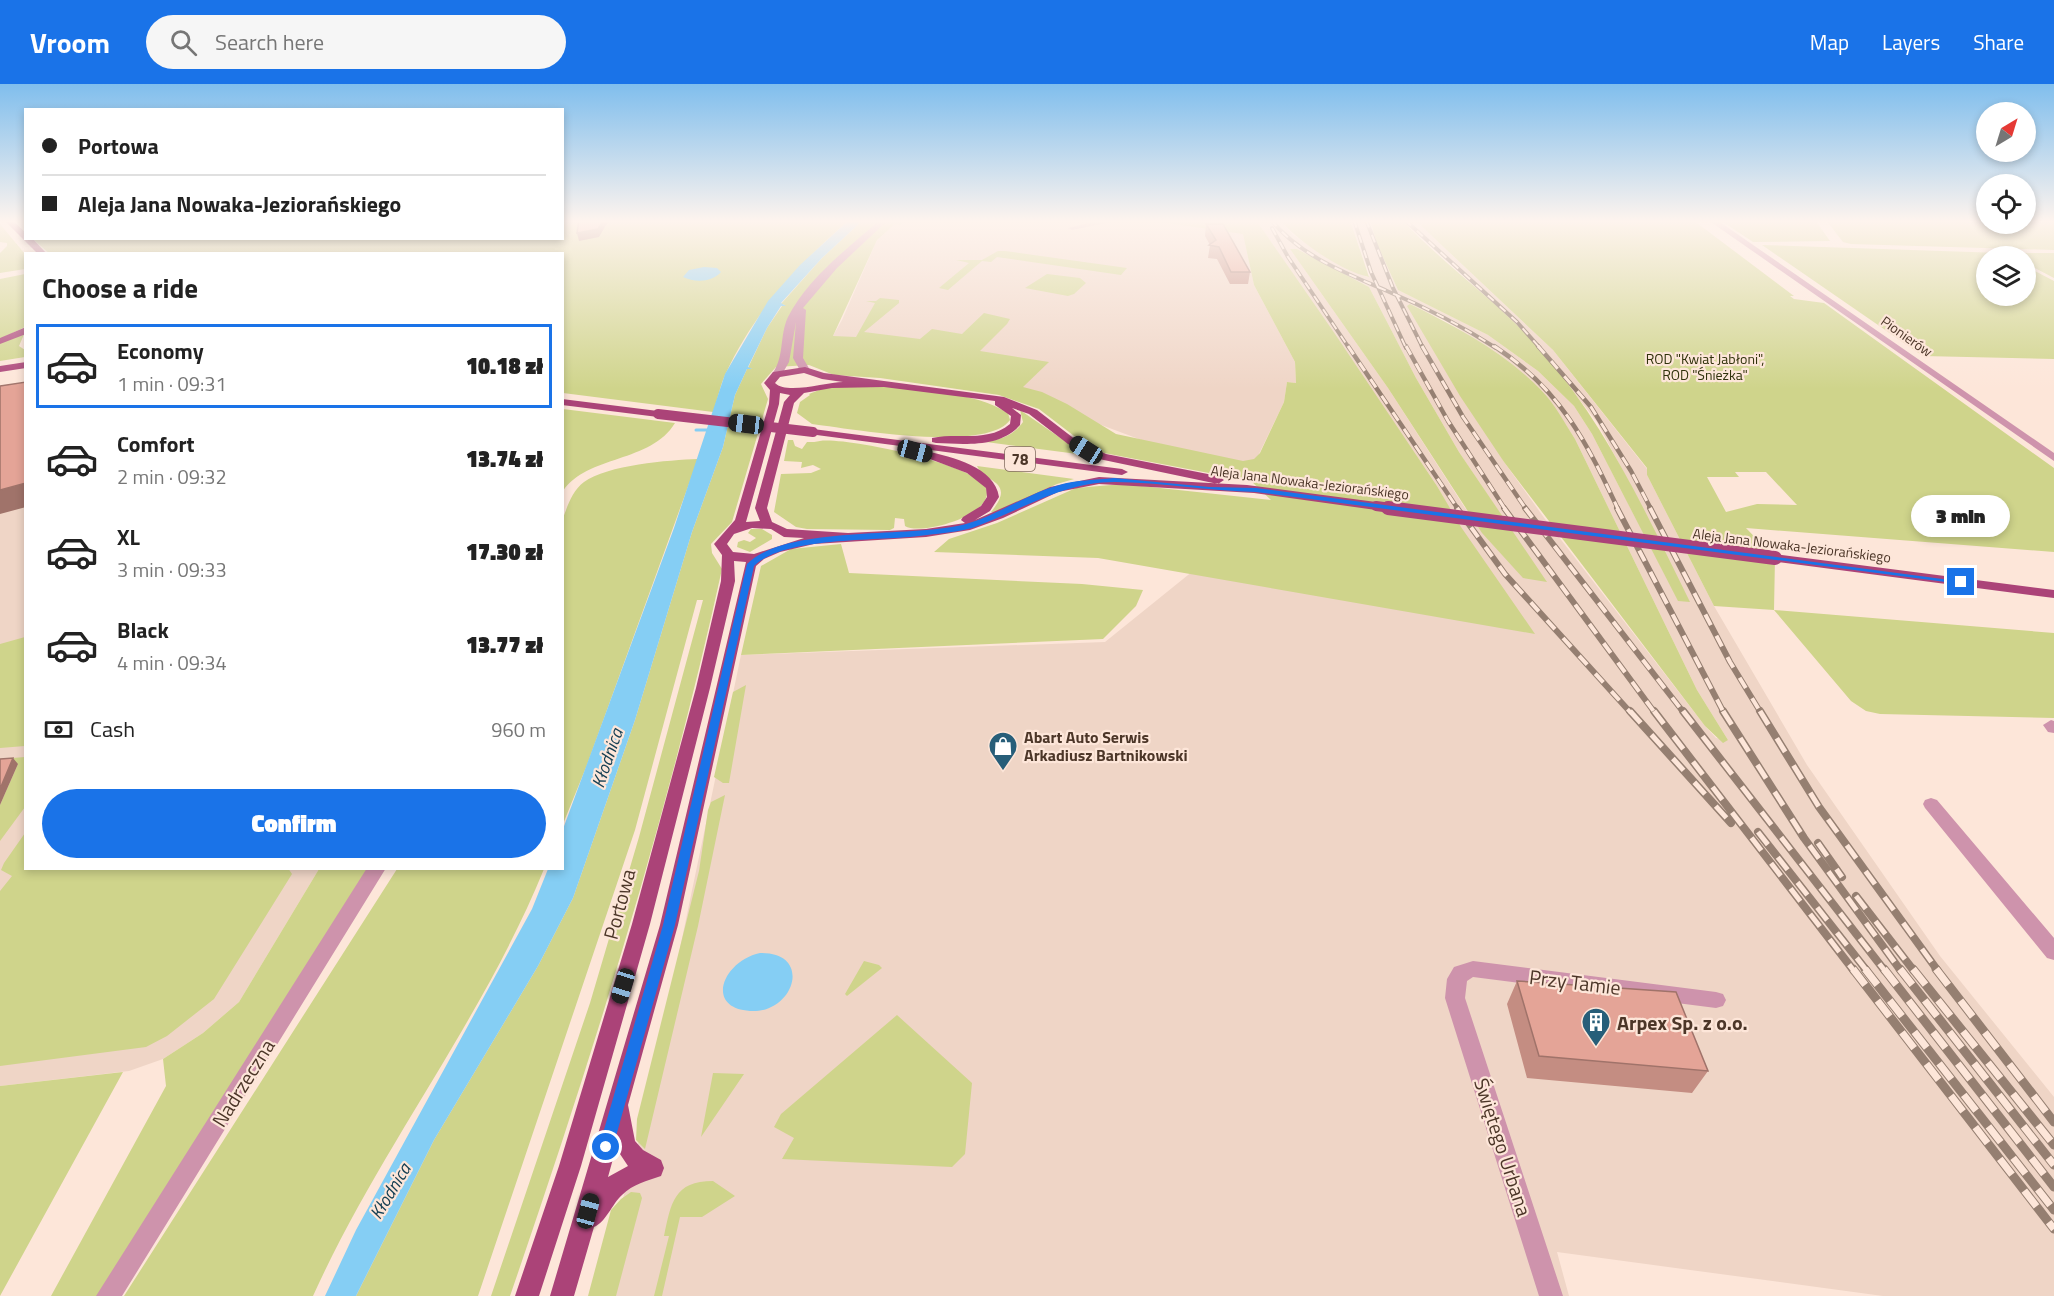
<!DOCTYPE html>
<meta charset="utf-8">
<style>
body{margin:0;font-family:"Titillium Web",sans-serif;background:#f6f6f6;color:#222;height:100vh;display:flex;flex-direction:column;font-size:22px;white-space:nowrap}
*{box-sizing:border-box;margin:0}
p{font-size:20px;color:#767676}
.icon{flex:none;width:33px;height:33px;fill:none;stroke:currentColor;stroke-width:2;stroke-linecap:round;stroke-linejoin:round}
.map{position:relative;flex:1;overflow:hidden}
.side{position:absolute;left:24px;top:168px;width:540px;height:618px;display:flex;flex-direction:column;background:#fff;border-radius:0px;box-shadow:0 3px 9px #0003}
.side>*{flex:none}
.banner{position:absolute;left:24px;top:24px;width:540px;height:132px;border-radius:0px;box-shadow:0 3px 9px #0003;display:grid;align-content:center;height:132px;padding:0 18px;background:#fff}
.needle{width:39px;rotate:38deg}
.buttons{position:absolute;left:1976px;top:18px;display:grid;gap:12px}
.buttons a{display:grid;place-items:center;width:60px;height:60px;border-radius:50%;background:#fff;box-shadow:0 3px 9px #0003;font-size:30px}
.end{position:absolute;width:27px;height:27px;margin:-14px;border:8px solid #1a73e8;background:#fff;box-shadow:0 0 0 3px #fff}
.from{border-radius:50%}
.bubble{position:absolute;height:42px;border-radius:21px;background:#fff;box-shadow:0 3px 9px #0003;font-size:20px;font-weight:800;line-height:42px;text-align:center}
.car{position:absolute;width:18px;height:36px;margin:-18px -9px;border-radius:8px;box-shadow:0 0 4px 2px #0007;background:linear-gradient(#222 24%,#8ab4d8 0 40%,#222 0 76%,#8ab4d8 0 86%,#222 0)}
.banner b{display:flex;align-items:center;gap:21px;height:57px;font-size:22px}
.banner b+b{border-top:2px solid #e0e0e0}
.banner i{width:15px;height:15px;background:#222}
ul{padding:0;list-style:none}
li{display:flex;align-items:center;gap:18px;height:84px;margin:0 12px 9px;padding:0 6px;border:3px solid transparent;border-radius:0px}
li div{flex:1}
li b{display:block;font-size:22px}
li em{font-style:normal;font-weight:800}
li.current{border-color:#1a73e8}
li>.icon{width:54px;height:54px;stroke-width:1.5}
h2{padding:0 18px;font-size:27px;line-height:72px}
.pay{display:flex;align-items:center;gap:15px;height:66px;padding:0 18px;font-size:22px}
.pay p{margin-inline-start:auto}
.action{display:flex;gap:12px;margin-top:auto;padding:12px 18px}
.action a{flex:1;height:69px;border-radius:36px;background:#1a73e8;color:#fff;font-size:24px;font-weight:800;line-height:69px;text-align:center}
header{display:flex;align-items:center;gap:36px;box-sizing:border-box;height:84px;padding:0 30px;background:#1a73e8;color:#fff}
header strong{font-size:28px}
nav{display:flex;gap:33px;margin-inline-start:auto;font-size:21px}
.search{width:420px;height:54px;background:#f6f6f6;display:flex;align-items:center;gap:15px;box-sizing:border-box;padding:0 21px;border-radius:33px;color:#767676;font-size:22px}
.map>svg:first-child{display:block}
.built{fill:#efd5c6;fill-rule:evenodd}
.green{fill:#cfd48b;fill-rule:evenodd}
.water{fill:#85cef4}
.lines{fill:none;stroke-linecap:round;stroke-linejoin:round}
.stream{stroke:#85cef4;stroke-width:3}
.minor{fill:#ce93ac;fill-rule:evenodd}
.tertiary{fill:#ce93ac;fill-rule:evenodd}
.primary{fill:#ab4378;fill-rule:evenodd}
.rail-far4-casing{stroke:#957f71;stroke-width:4}
.rail-far3-casing{stroke:#957f71;stroke-width:4.5}
.rail-far2-casing{stroke:#957f71;stroke-width:6}
.rail-far1-casing{stroke:#957f71;stroke-width:8}
.rail-casing{stroke:#957f71;stroke-width:9}
.rail-far4{stroke:#fde6d9;stroke-width:2;stroke-dasharray:8;stroke-linecap:butt}
.rail-far3{stroke:#fde6d9;stroke-width:3;stroke-dasharray:10;stroke-linecap:butt}
.rail-far2{stroke:#fde6d9;stroke-width:4;stroke-dasharray:12;stroke-linecap:butt}
.rail-far1{stroke:#fde6d9;stroke-width:5;stroke-dasharray:16;stroke-linecap:butt}
.rail{stroke:#fde6d9;stroke-width:7;stroke-dasharray:20;stroke-linecap:butt}
.primary-bridge-far1{stroke:#ab4378;stroke-width:10}
.primary-bridge{stroke:#ab4378;stroke-width:14}
.wall{fill:#c48d82}
.shaded-wall{fill:#a0736a}
.building{fill:#e4a497;stroke:#a0736a;stroke-width:1.5}
.route{fill:#1a73e8}
.labels{text-anchor:middle;dominant-baseline:central;stroke-width:4.5;stroke-linejoin:round;paint-order:stroke}
.far-street-label{font-size:14px;fill:#4c3628;stroke:#fde6d9}
.far-park-label{font-size:14px;fill:#30320b;stroke:#fde6d9}
.shield{fill:#fde6d9;stroke:#816b5d;stroke-width:1.5}
.shield-label{font-size:15px;font-weight:bold;fill:#4c3628}
.poi-label{font-size:16px;font-weight:bold;fill:#4c3628;stroke:#fde6d9;text-anchor:start}
.water-label{font-size:18px;font-style:italic;fill:#164054;stroke:#fde6d9}
.near-street-label{font-size:20px;fill:#4c3628;stroke:#fde6d9}
.near-poi-label{font-size:20px;font-weight:bold;fill:#4c3628;stroke:#fde6d9;text-anchor:start}
</style>
<header>
<strong>Vroom</strong>
<div class="search"><svg class="icon" aria-label="search" viewBox="0 0 24 24"><circle cx="10" cy="10" r="6"/><path d="M15 15l6 6"/></svg>Search here</div>
<nav><a>Map</a><a>Layers</a><a>Share</a></nav>
</header>
<div class="map">
<svg width="2054" height="1212" viewBox="0 0 2054 1212">
<rect width="100%" height="100%" fill="#fde6d9"/>
<path class="built" d="M906,136H1146L1243,149L1254,201L1295,278L1296,299L1287,298L1284,318L1258,372L1251,397L1080,333L1032,308L817,280L842,236L877,156L895,140L900,141Z
M1256,136H1280L1292,150L1320,169L1367,193L1370,192L1350,136H1370L1377,160L1398,206L1488,251L1538,287L1574,322L1592,350L1678,516L1650,438L1597,338L1544,270L1499,222L1402,136H1415L1553,266L1647,385V391L1714,522L1807,681L1940,872L2054,1013V1212H1883L1557,1168L1569,1212H596L643,1042L741,571L1105,558L1276,420L1460,443L1437,402ZM1290,165H1297L1369,203L1416,294L1459,368L1546,498L1465,424L1388,304ZM1410,220L1448,238L1500,271L1542,307L1553,321L1575,355L1697,606L1728,656L1716,654L1705,642L1545,435L1504,378Z
M25,305L26,784L319,785L239,918L203,949L163,975L129,987L0,1002V306Z"/>
<path class="green" d="M563,136H849C799,180 755,227 726,289C720,301 718,315 713,328L563,309L562,170H50L33,155L562,154Z
M863,136H906L900,141L895,140L877,156L833,252L856,253L875,219L866,217H876L880,214L899,216V219L864,248L920,255L932,245L962,250L984,229L1010,235L1007,240L980,267L1049,278L1023,303L1042,308L1067,320L1116,350L1243,377L1254,375L1260,369L1284,318L1287,298L1296,299L1295,278L1254,201L1243,150L1146,136H1256L1335,250L1437,402L1461,443L1535,550L1098,474L934,468L949,455L997,439L1076,404L1123,400L1271,416L1251,397L1104,369L1082,358L1039,325L999,311L880,294L834,291L809,281L776,283L761,300L768,315L732,438L711,460L712,469L722,485C668,732 592,974 510,1212H491L590,919L639,753L703,516H697L635,746L478,1212H356L434,1056L538,882L573,814L635,636L692,448L723,363L735,311L747,285H752L748,284L767,244L782,222L785,221L781,220L822,174Z
M1280,136H1350L1369,193C1341,187 1299,158 1280,136Z
M1370,136H1402C1447,184 1502,220 1545,271C1608,345 1647,431 1690,518L1678,517L1592,350L1574,322L1538,287L1488,251L1398,206L1377,160Z
M1415,136H1693L1794,212H1790L1794,215L1824,219L2054,384V468L1746,444L1775,474L1774,526L2054,549V634L1880,630L1866,627L1851,617L1774,526L1714,522L1647,391V384L1553,266ZM1735,388H1766L1797,421L1757,420L1726,428L1707,393H1739Z
M1720,136H1815L1830,157L1753,158Z
M1826,136H1986V140H2025V136H2054V166L1851,160L1843,158Z
M0,140L25,170V185L0,189V169L7,162V159L0,158Z
M1762,161L2001,169L2008,172H1986V212H2025V182L2054,197V275L1923,272Z
M1290,165H1297L1369,203L1416,294L1459,368L1547,498L1523,494L1482,449L1388,304Z
M998,167H1005L1127,184L1121,191L997,173L991,178L982,177L948,206L939,204L969,179L956,176H982Z
M2006,169H2054V194L2025,179V172H2012Z
M25,190V243L0,255V195Z
M1047,190L1080,194L1086,199L1074,210L1068,212L1025,204Z
M1410,220C1457,243 1504,268 1541,306C1555,320 1564,338 1575,355L1697,606L1728,656L1723,659L1705,642L1504,378L1460,312L1407,222Z
M25,248L19,262L25,266V273L0,277V259Z
M883,302C924,308 973,307 1008,329L1010,336C986,369 852,345 812,340L797,329L800,318L810,311L809,310L827,303Z
M563,325L675,339C651,379 587,371 563,407Z
M1020,326L1085,371L986,358C1001,355 1013,352 1023,338Z
M788,356H793L795,362L802,365L807,358C813,358 816,358 820,357C845,353 976,380 986,404C996,431 921,452 905,442L904,435L895,434L894,444L890,446L807,445L796,443L774,428L781,390L811,389L821,385L813,381L801,384L802,378L784,377Z
M698,375L587,681L563,740V434C568,421 572,407 584,398C607,381 669,376 698,375Z
M977,382L1074,395L1057,400L994,429L991,428C1017,397 985,399 977,382Z
M751,445H762L772,451V455L750,468L737,463L738,458L744,456L750,458L756,454L748,449Z
M841,460L849,489L1082,500L1143,506L1136,522L1103,555L741,571L761,482L791,465Z
M25,553V662L0,664V560Z
M746,601L729,699H723L714,693L733,608Z
M25,673V723L0,757V721L18,680L0,675Z
M725,711L698,842L645,1065L636,1056L637,1035L699,787L708,726L711,718Z
M25,749L26,784H288L292,790L214,915L167,952L146,963L0,982V807L12,792L1,786L4,779Z
M319,785H371L98,1212H51L166,1002L163,975L203,949L239,918Z
M397,785H544C483,935 380,1064 313,1212H124Z
M864,877L879,881L882,884L847,912L845,910Z
M897,931L972,999L965,1070L952,1083L782,1075L794,1054L774,1043L781,1030Z
M123,988L0,1212V1002Z
M713,989L744,990L701,1053Z
M713,1097L735,1112L702,1133H680L662,1212H654L669,1152H664C671,1119 674,1097 713,1097Z
M631,1108L640,1109L642,1114L616,1212H588L611,1126L621,1115Z"/>
<path class="water" d="M849,136H863L822,174L781,219L786,222H781L767,244L748,283L752,285H747L735,311L723,363L692,448L635,636L573,814L538,882L434,1056L356,1212H325L356,1146L532,825L548,785L562,784L563,745L674,444L725,290L768,217L800,181Z
M704,183L717,184L721,188C713,198 695,199 683,193L689,186Z
M760,869C814,868 794,930 750,927C704,924 723,877 760,869Z"/>
<g class="lines">
<path class="stream" d="M696,346H711"/>
<path class="minor" d="M1101,136H1140L1136,138H1111L1072,146L1068,144Z
M2051,636L2054,637V649L2048,648L2043,641Z
M1931,714L1937,716L2054,854V876L2047,874L1925,724L1923,720L1925,716Z
M367,784H386L122,1212H96Z
M1473,877L1716,908L1723,910L1726,916L1723,922L1716,924L1473,893L1467,897L1465,914L1563,1212H1539L1445,914L1447,895L1454,883Z"/>
<path class="tertiary" d="M880,136H888L837,184L803,224L806,226L803,274L810,286L801,288L793,274L796,238L789,278L781,292H773L772,290C785,273 779,252 788,233C808,194 848,164 880,136Z
M1708,136H1717L2054,369V377Z"/>
<path class="primary" d="M4,136H12L26,149V154H32L47,170H38Z
M26,243V250L0,260V254Z
M26,278V284L0,288V282Z
M805,283L824,289L1004,313L1037,326L1076,356L1106,370L1218,392L1224,396L1218,400L1099,375L1068,360L1029,330L1012,324L1021,331L1020,341C1000,364 964,360 936,359L932,358V354C959,348 987,359 1010,340L1011,332L995,321V317L884,303L832,304L804,309L794,319L767,424L772,438L787,445L848,449L926,445L965,439L961,436L963,433L981,422L987,413L986,404L967,389L922,372V368L926,367C952,373 995,383 999,413L990,427L975,436L1050,403L1099,393L1247,401L1376,418L1382,422L1376,426L1254,409L1099,400L1058,408L1003,434L970,446L926,453L814,460L780,468L764,475L756,482L678,841L628,1021L635,1057L643,1066L661,1076L664,1084L661,1092C647,1097 633,1100 622,1111C612,1120 606,1138 594,1143L574,1212H550L660,841L746,478L734,477L735,497L710,604L650,840L581,1082L539,1212H515L559,1082L632,840L696,604L721,497L722,471L714,460L735,436L769,320L770,306L764,299L773,288ZM804,289L822,295L843,298C826,298 787,311 775,299L780,293ZM780,309L790,311L784,318L755,424L760,437L746,438L779,320ZM752,444L771,445L784,453L804,454L754,470L733,468L727,460L734,450ZM616,1064L628,1082L608,1093Z
M562,315L658,327L663,330L658,333L562,321Z
M813,345L1122,385L1128,388L1122,391L809,350V346Z
M1775,470L2054,506V514L1770,477L1769,474L1770,471Z"/>
<g class="rail-far4-casing">
<path id="rail-far4" d="M1271,136C1302,173 1344,188 1387,207C1425,223 1462,242 1496,264
M1354,136L1371,188L1406,264
M1366,136L1393,204L1423,264
M1405,136L1517,238L1540,264
M1272,144L1288,173L1349,264"/>
</g>
<g class="rail-far3-casing">
<path id="rail-far3" d="M1348,262L1458,425
M1406,262L1448,337L1505,425
M1422,262L1463,333L1526,425
M1494,262C1560,305 1586,357 1618,425
M1538,262L1591,323L1631,387L1651,425"/>
</g>
<g class="rail-far2-casing">
<path id="rail-far2" d="M1457,424L1505,490L1631,629
M1504,424L1655,629
M1525,424L1684,629
M1617,424L1724,629
M1650,424L1730,578L1761,629"/>
</g>
<g class="rail-far1-casing">
<path id="rail-far1" d="M1630,627L1731,739
M1654,627L1854,887
M1683,627L1885,887
M1723,627L1804,754L1901,887
M1760,627L1819,723L1938,887
M1758,748L1867,887
M1818,759L1842,793
M1856,812L1914,887"/>
</g>
<g class="rail-casing">
<path id="rail" d="M1853,885L2054,1145
M1865,885L2054,1126
M1884,885L2054,1103
M1900,885L2054,1081
M1913,885L2054,1061
M1936,885L2054,1038"/>
</g>
<use href="#rail-far4" class="rail-far4"/>
<use href="#rail-far3" class="rail-far3"/>
<use href="#rail-far2" class="rail-far2"/>
<use href="#rail-far1" class="rail-far1"/>
<use href="#rail" class="rail"/>
<path class="primary-bridge-far1" d="M658,330L813,348
M1376,422L1399,425"/>
<path class="primary-bridge" d="M1388,424L1775,474"/>
</g>
<path class="wall" d="M1206,140L1250,188L1248,200H1230L1217,175L1208,174L1210,161L1205,152Z
M1517,897L1708,987L1692,1009L1527,994L1507,920Z"/>
<path class="shaded-wall" d="M603,136H609L599,153L579,157L577,149Z
M26,399V423L0,430V406Z
M13,674L18,680L0,721V705Z"/>
<path class="building" d="M579,136H603L598,145L577,149Z
M1206,140H1223L1250,188H1231L1219,163L1209,161L1216,156Z
M26,298V399L0,406V302Z
M13,674L0,705V675Z
M1517,897L1676,908L1708,987L1539,972Z"/>
<linearGradient id="sky" x2="0" y2="1"><stop stop-color="#80beed"/><stop offset="0.45" stop-color="#fef4ee"/><stop offset="1" stop-color="#fef4ee" stop-opacity="0"/></linearGradient>
<rect width="2054" height="305" fill="url(#sky)"/>
<path class="route" d="M1114,394L1209,403L1256,404L1965,498L1961,500L1256,408C1209,407 1161,398 1115,398C1062,398 1020,427 972,444C958,448 942,449 927,451C882,458 786,451 754,482L675,841L613,1063L611,1068H601L599,1063L663,841L747,480C788,440 909,455 966,440C998,431 1027,410 1059,401C1076,396 1096,396 1114,394Z"/>
<defs>
<g id="shop-pin" transform="scale(1.5)"><path d="M0 17L-7.5 6A9.5 9.5 0 1 1 7.5 6Z" fill="#275e79" stroke="#fde6d9"/><path d="M-5-2.5h2.3a2.7 3.5 0 0 1 5.4 0H5L5.5 6h-11ZM-1.5-2.5h3a1.5 2.3 0 0 0-3 0Z" fill="#fff"/></g>
<g id="building-pin" transform="scale(1.5)"><path d="M0 17L-7.5 6A9.5 9.5 0 1 1 7.5 6Z" fill="#275e79" stroke="#fde6d9"/><path d="M-4-6H4V6H1V3H-1V6H-4ZM-2.5-4.3h1.7v1.8h-1.7ZM.8-4.3h1.7v1.8H.8ZM-2.5-1h1.7V.8h-1.7ZM.8-1h1.7V.8H.8Z" fill="#fff"/></g>
</defs>
<g fill-rule="evenodd">
<use href="#shop-pin" x="1003" y="662"/>
<use href="#building-pin" x="1596" y="938"/>
</g>
<g class="labels">
<g class="far-street-label">
<text transform="translate(1907 252) rotate(35)">Pionierów</text>
<text transform="translate(1310 398) rotate(7)">Aleja Jana Nowaka-Jeziorańskiego</text>
<text transform="translate(1792 461) rotate(7)">Aleja Jana Nowaka-Jeziorańskiego</text>
</g>
<g class="far-park-label">
<text x="1705" y="274">ROD "Kwiat Jabłoni",<tspan x="1705" dy="16">ROD "Śnieżka"</tspan></text>
</g>
<rect class="shield" x="1005" y="363" width="30" height="24" rx="4.5"/>
<g class="shield-label">
<text x="1020" y="375">78</text>
</g>
<g class="poi-label">
<text x="1024" y="653">Abart Auto Serwis<tspan x="1024" dy="18">Arkadiusz Bartnikowski</tspan></text>
</g>
<g class="water-label">
<text transform="translate(607 674) rotate(-71)">Kłodnica</text>
<text transform="translate(390 1107) rotate(-59)">Kłodnica</text>
</g>
<g class="near-street-label">
<text transform="translate(619 820) rotate(-75)">Portowa</text>
<text transform="translate(1575 898) rotate(7)">Przy Tamie</text>
<text transform="translate(243 999) rotate(-58)">Nadrzeczna</text>
<text transform="translate(1503 1063) rotate(72)">Świętego Urbana</text>
</g>
<g class="near-poi-label">
<text x="1617" y="938">Arpex Sp. z o.o.</text>
</g>
</g>
</svg>
<div class="buttons">
<a><svg class="needle" viewBox="-14 -14 28 28"><path d="M0-13l5 13h-10z" fill="#e53935"/><path d="M0 13l5-13h-10z" fill="#767676"/></svg></a>
<a><svg class="icon" aria-label="locate" viewBox="0 0 24 24"><circle cx="12" cy="12" r="6"/><path d="M12 2v4M12 18v4M2 12h4M18 12h4"/></svg></a>
<a><svg class="icon" aria-label="layers" viewBox="0 0 24 24"><path d="M12 4l9 5-9 5-9-5zM3 14l9 5 9-5"/></svg></a>
</div>
<i class="end from" style="left:606px;top:1063px"></i>
<i class="end" style="left:1961px;top:498px"></i>
<div class="bubble" style="left:1911px;top:411px;width:99px">3 min</div>
<i class="car" style="left:746px;top:340px;rotate:277deg"></i>
<i class="car" style="left:1086px;top:366px;rotate:302deg"></i>
<i class="car" style="left:915px;top:367px;rotate:105deg"></i>
<i class="car" style="left:623px;top:902px;rotate:197deg"></i>
<i class="car" style="left:588px;top:1127px;rotate:15deg"></i>
<div class="banner">
<b><i class="from"></i>Portowa</b>
<b><i></i>Aleja Jana Nowaka-Jeziorańskiego</b>
</div>
<section class="side">
<h2>Choose a ride</h2>
<ul>
<li class="current"><svg class="icon" aria-label="car" viewBox="0 0 24 24"><path d="M5 17H2v-5l4-1 3-4h7l3 4 3 1v5h-3M9 17h6M6 11h13"/><circle cx="7" cy="17" r="2"/><circle cx="17" cy="17" r="2"/></svg><div><b>Economy</b><p>1 min · 09:31</p></div><em>10.18 zł</em></li>
<li><svg class="icon" aria-label="car" viewBox="0 0 24 24"><path d="M5 17H2v-5l4-1 3-4h7l3 4 3 1v5h-3M9 17h6M6 11h13"/><circle cx="7" cy="17" r="2"/><circle cx="17" cy="17" r="2"/></svg><div><b>Comfort</b><p>2 min · 09:32</p></div><em>13.74 zł</em></li>
<li><svg class="icon" aria-label="car" viewBox="0 0 24 24"><path d="M5 17H2v-5l4-1 3-4h7l3 4 3 1v5h-3M9 17h6M6 11h13"/><circle cx="7" cy="17" r="2"/><circle cx="17" cy="17" r="2"/></svg><div><b>XL</b><p>3 min · 09:33</p></div><em>17.30 zł</em></li>
<li><svg class="icon" aria-label="car" viewBox="0 0 24 24"><path d="M5 17H2v-5l4-1 3-4h7l3 4 3 1v5h-3M9 17h6M6 11h13"/><circle cx="7" cy="17" r="2"/><circle cx="17" cy="17" r="2"/></svg><div><b>Black</b><p>4 min · 09:34</p></div><em>13.77 zł</em></li>
</ul>
<div class="pay"><svg class="icon" aria-label="cash" viewBox="0 0 24 24"><path d="M3 7h18v10H3z"/><circle cx="12" cy="12" r="2"/></svg>Cash<p>960 m</p></div>
<div class="action"><a>Confirm</a></div>
</section>
</div>
